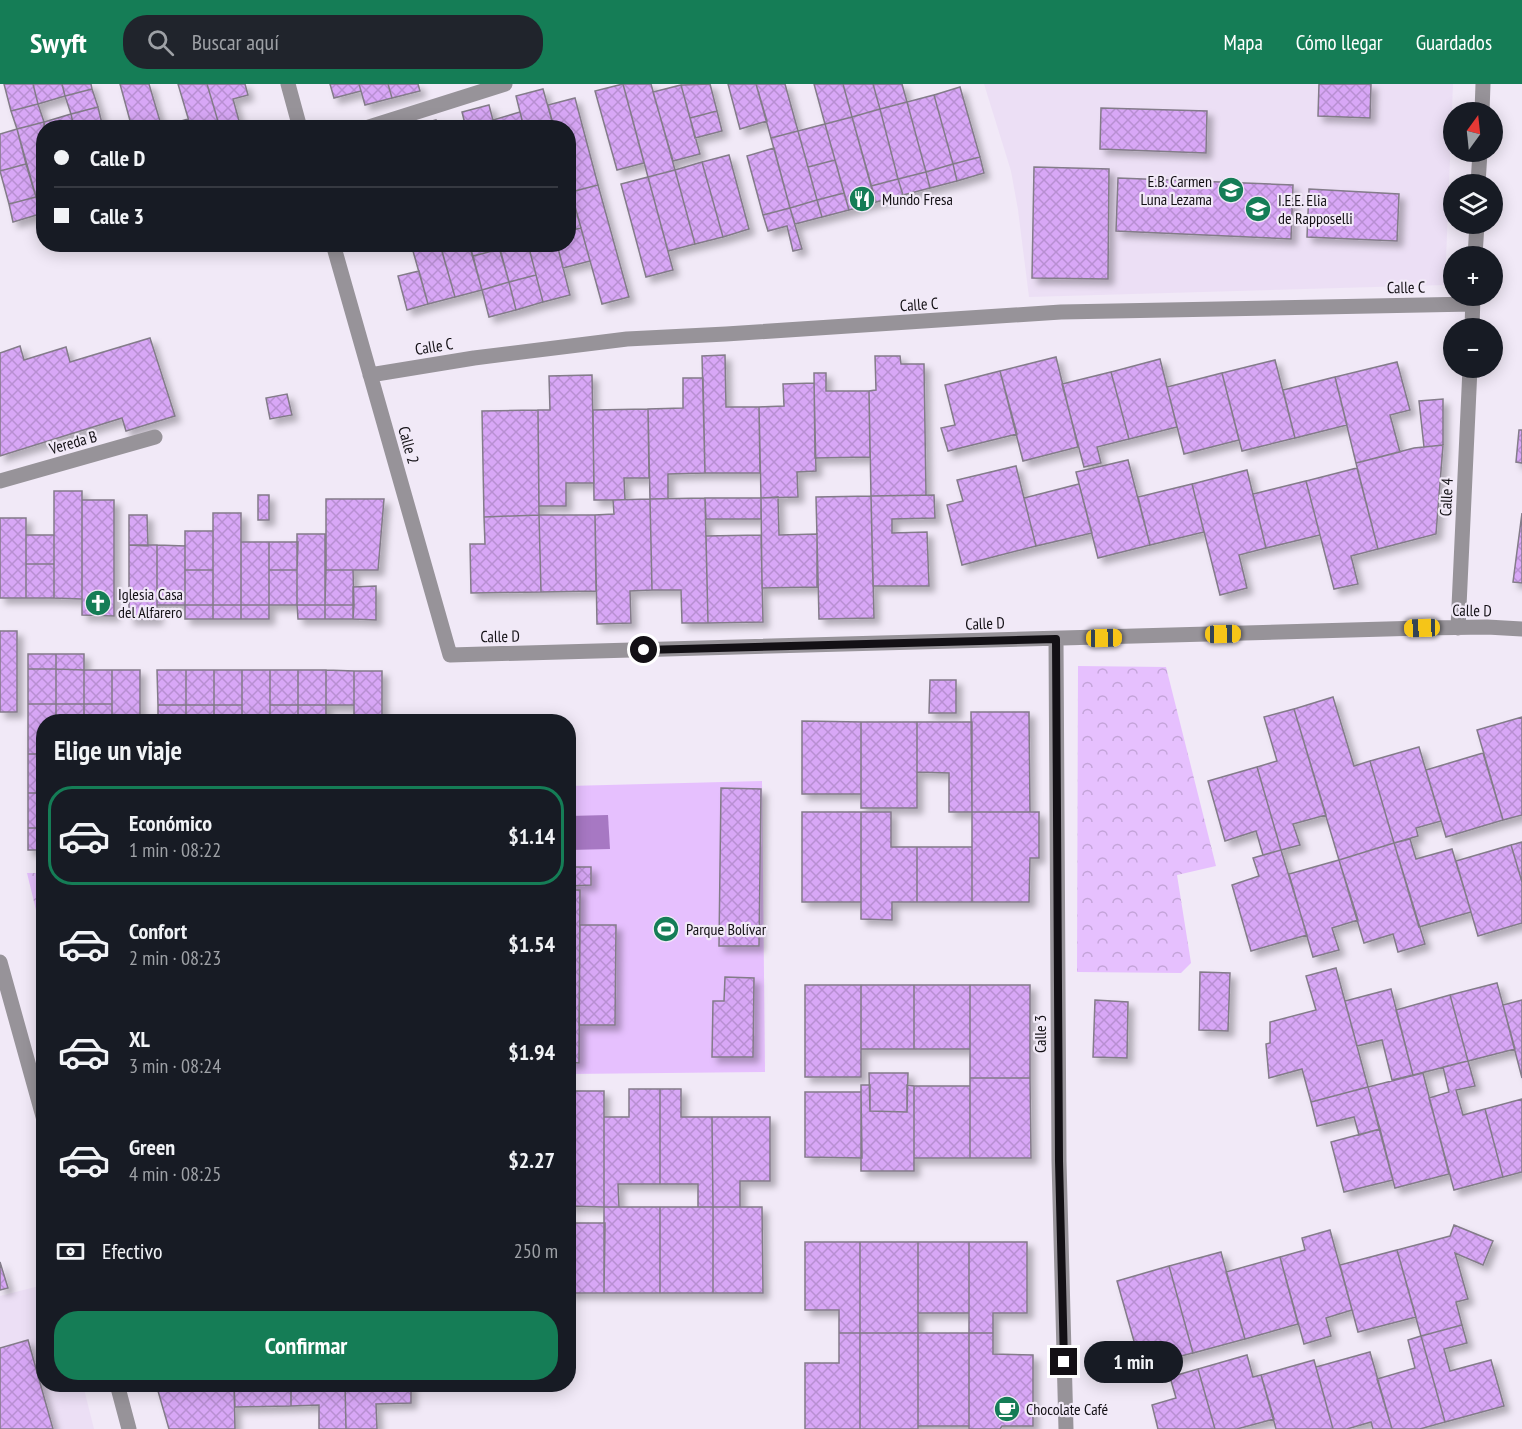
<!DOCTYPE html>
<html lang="es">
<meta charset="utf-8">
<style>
body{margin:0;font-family:"PT Sans Narrow",sans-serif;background:#20242c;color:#f1f3f6;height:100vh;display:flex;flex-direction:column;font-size:22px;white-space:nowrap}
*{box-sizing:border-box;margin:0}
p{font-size:20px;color:#9ea1a6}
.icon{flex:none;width:33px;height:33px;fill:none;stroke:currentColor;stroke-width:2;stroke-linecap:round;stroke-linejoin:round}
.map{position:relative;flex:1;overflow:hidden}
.side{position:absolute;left:36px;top:630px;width:540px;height:678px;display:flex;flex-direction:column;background:#171b24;border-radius:24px;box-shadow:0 3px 15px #0003}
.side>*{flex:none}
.guide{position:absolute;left:36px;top:36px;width:540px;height:132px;border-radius:24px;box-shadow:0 3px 15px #0003;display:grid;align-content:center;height:132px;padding:0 18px;background:#171b24}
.needle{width:39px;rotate:15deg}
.buttons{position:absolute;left:1443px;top:18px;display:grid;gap:12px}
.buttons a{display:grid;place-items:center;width:60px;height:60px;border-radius:50%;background:#171b24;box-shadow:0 3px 15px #0003;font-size:30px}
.end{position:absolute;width:27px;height:27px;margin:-14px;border:8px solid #131015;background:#fff;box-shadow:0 0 0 3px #fff}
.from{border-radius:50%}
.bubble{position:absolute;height:42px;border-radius:21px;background:#171b24;box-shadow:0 3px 15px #0003;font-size:20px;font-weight:800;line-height:42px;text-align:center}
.car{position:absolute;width:18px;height:36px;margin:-18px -9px;border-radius:8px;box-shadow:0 0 4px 2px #0007;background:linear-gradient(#f5c518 24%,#345 0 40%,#f5c518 0 76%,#345 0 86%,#f5c518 0)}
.guide b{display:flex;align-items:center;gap:21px;height:57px;font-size:22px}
.guide b+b{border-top:2px solid #363941}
.guide i{width:15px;height:15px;background:#f1f3f6}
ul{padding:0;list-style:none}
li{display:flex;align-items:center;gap:18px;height:99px;margin:0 12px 9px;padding:0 6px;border:3px solid transparent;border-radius:24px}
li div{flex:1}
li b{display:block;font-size:22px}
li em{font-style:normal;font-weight:800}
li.selected{border-color:#157d56}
li>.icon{width:54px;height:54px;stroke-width:1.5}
h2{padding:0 18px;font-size:27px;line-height:72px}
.pay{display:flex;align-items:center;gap:15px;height:66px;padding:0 18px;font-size:22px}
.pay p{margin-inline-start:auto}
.button{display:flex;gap:12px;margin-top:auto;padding:12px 18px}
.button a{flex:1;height:69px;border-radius:24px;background:#157d56;color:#fff;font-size:24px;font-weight:800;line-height:69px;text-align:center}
header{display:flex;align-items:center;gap:36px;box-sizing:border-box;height:84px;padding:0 30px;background:#157d56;color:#fff}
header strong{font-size:28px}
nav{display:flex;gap:33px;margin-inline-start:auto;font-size:21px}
.search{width:420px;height:54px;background:#20242c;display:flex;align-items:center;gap:15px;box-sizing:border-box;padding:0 21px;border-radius:24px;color:#9ea1a6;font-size:22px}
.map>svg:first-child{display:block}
.built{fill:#ecdff5}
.park{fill:url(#park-crowns)}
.pitch{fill:#e6c0fe}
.water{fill:#a778c3}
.building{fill:url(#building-cross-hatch);stroke:#837b89;stroke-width:1.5;filter:url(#shadow)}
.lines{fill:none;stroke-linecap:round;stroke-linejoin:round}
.street{stroke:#979399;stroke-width:15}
.route{stroke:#131015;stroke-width:8}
.labels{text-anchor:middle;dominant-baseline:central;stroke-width:4.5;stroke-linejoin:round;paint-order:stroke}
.poi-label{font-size:16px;fill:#131015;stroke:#f1e9f7;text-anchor:start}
.street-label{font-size:16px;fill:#131015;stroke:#f1e9f7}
</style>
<header>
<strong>Swyft</strong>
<div class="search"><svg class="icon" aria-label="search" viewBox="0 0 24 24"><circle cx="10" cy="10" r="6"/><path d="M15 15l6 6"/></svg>Buscar aquí</div>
<nav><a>Mapa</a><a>Cómo llegar</a><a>Guardados</a></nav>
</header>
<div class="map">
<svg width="1522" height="1345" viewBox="0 0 1522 1345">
<defs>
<pattern id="park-crowns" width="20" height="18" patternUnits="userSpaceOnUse" patternTransform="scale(1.5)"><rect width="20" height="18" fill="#e6c0fe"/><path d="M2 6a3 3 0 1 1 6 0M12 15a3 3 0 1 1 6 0" fill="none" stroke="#c4a4d9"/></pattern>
<pattern id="building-cross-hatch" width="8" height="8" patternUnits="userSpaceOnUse" patternTransform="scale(1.5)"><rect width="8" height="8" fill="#d8a7f6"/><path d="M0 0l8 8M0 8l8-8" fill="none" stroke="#b88fd2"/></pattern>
<filter id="shadow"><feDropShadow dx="5.5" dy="5.5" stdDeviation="3" flood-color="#0004"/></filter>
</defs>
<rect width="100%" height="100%" fill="#f1e9f7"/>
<path class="built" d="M984,0H1453L1445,201L1029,213L1018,126L1011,87Z
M43,1201L44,1300L83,1301L94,1345H0V1212Z"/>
<path class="park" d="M1078,582L1166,583L1216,782L1177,791L1191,879L1181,889L1077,888Z
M27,789H43V855Z"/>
<path class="pitch" d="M762,697L765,988L569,990L568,702Z"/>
<path class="water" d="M608,731L610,765L569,766V732Z"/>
<path class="building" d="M4,0H33L38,20L11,27Z
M33,0H62L65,12L38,20Z
M62,0H91L92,5L65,12Z
M120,0H149L162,44H132Z
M178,0H207L220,44H191Z
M207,0H245L248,11L233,15L241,44H220Z
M330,0H359L361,7L334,14Z
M359,0H388L392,14L365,21Z
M388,0H418L420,7L392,14Z
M623,0H651L675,86L648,93Z
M623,0L644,79L617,86L595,7Z
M710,0L717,27L690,34L681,1Z
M728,0H756L767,37L740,45Z
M756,0H785L798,47L771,54Z
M814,0H843L852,33L825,40Z
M843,0H873L880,25L852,33Z
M873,0H902L907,18L880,25Z
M1319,0H1371L1370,34L1318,32Z
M681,1L700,70L673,77L653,8Z
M960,3L980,73L953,80L934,11Z
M92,5L98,23L71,30L65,12Z
M543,5L554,44H524L516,12Z
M934,11L953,80L926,88L907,18Z
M575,14L598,101L571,108L568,98V44H554L548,21Z
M907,18L926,88L898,95L880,25Z
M38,20L44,38L17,45L11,27Z
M489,21L495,44H466L462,28Z
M98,23L103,44H74L71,30Z
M1101,24L1207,27L1206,69L1100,65Z
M880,25L898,95L871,102L852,33Z
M717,27L722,47L695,54L690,34Z
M520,28L524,44H495L493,36Z
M71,30L74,44H45L44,38Z
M852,33L876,118L849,126L825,40Z
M188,35L191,44H162L161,43Z
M436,36L438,44L409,43Z
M44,38V111L36,113L17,45Z
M825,40L835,76L808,83L798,47Z
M17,45L26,80L0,87V50Z
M798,47L817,116L790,124L771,54Z
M774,64L790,124L763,131L747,72Z
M729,71L749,145L723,153L702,78Z
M980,73L984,89L957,97L953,80Z
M835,76L844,109L817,116L808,83Z
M702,78L723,153L695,160L675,86Z
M26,80L36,113L9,120L0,87Z
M953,80L957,97L930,104L926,88Z
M1034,83L1109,85L1108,195L1032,194Z
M675,86L695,160L668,167L648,93Z
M926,88L930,104L903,111L898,95Z
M648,93L673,186L646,193L621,100Z
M1118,94L1293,101L1291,155L1116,147Z
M898,95L903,111L876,118L871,102Z
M598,101L629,213L602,220L571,108Z
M1309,105L1399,110L1397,157L1307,153Z
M571,108L581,144L568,147V109Z
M844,109L849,126L822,133L817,116Z
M36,113L40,130L13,138L9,120Z
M817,116L822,133L795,140L790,124Z
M790,124L802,165L793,167L787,142L768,147L763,131Z
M581,144L590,177L563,184L557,160H568V147Z
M411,160H440L455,213L428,220Z
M454,160H469L482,206L455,213L441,164Z
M469,160H498L500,165L473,172Z
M498,160H528L536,191L509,198Z
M528,160H557L570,211L543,218Z
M500,165L509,198L482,206L473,172Z
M419,187L428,220L407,226L398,192Z
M536,191L543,218L516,226L509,198Z
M509,198L516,226L489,233L482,206Z
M150,254L175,332L126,347L122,334L0,372V269L20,262L24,276L66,263L70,278Z
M725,271L726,323H759L760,389H705L702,272Z
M875,272H900L901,280H924L926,411L871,412L869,307L876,306Z
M1056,273L1078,363L1023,377L1000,287Z
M1160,275L1177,343L1129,355L1111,288Z
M1275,276L1295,354L1242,367L1222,289Z
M1397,278L1410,326L1390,331L1400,368L1356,379L1335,293Z
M1000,287L1017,350L948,367L941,344L955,341L945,301Z
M1111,288L1129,355L1097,363L1101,379L1084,383L1062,300Z
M814,289H826V307H869L870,373L815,374Z
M1222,289L1239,356L1184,370L1167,303Z
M592,291L594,399H566V422H539L538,326H550L549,292Z
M1335,293L1347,341L1295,354L1283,306Z
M683,294H703L705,389L668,390V415H650L648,325L683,324Z
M814,299L816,387L797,388L798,413L761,414L759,323L784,322L783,300Z
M287,310L292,331L270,335L266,314Z
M1443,315V361L1424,363L1419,317Z
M648,325L649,394H624L625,416H594L593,326Z
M538,326L539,431L484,433L482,327Z
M1519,346H1522V379L1516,378Z
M1443,361L1436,450L1378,465L1356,379L1414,364Z
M1128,376L1150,461L1098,474L1076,388Z
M1016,382L1036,462L962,481L947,421L963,417L957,396Z
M1357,384L1378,465L1351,472L1358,500L1334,505L1306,397Z
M1247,386L1266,464L1239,471L1247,504L1220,511L1192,400Z
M1306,397L1320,451L1266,464L1253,410Z
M1079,400L1092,449L1036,462L1024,414Z
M1192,400L1204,448L1150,461L1138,413Z
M54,407H82V515L54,514Z
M258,411H269V436H258Z
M934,411L935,434L892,435V449L927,448L929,502H873L871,412Z
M871,412L874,534L819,535L816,413Z
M778,413L779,451L817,450V503L762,504L761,414Z
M705,414H761V435H706Z
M705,414L708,539H682L681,506H652L650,415Z
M326,415H384L378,486H326Z
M650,415L652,506L630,507L631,539L597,540L595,431L614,430L613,416Z
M82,416H114V532L82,531Z
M213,429H241V521H213Z
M1522,429V499L1513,498Z
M129,431H147L148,462L129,461Z
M539,431H595L596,507L541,508Z
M539,431L541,508L471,509L470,460H485L484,433Z
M0,434H26V514H0Z
M185,447H213V486H185Z
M297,450H325V521H297Z
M26,451H54V480H26Z
M761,451L763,538L708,539L706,452Z
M241,458H269V521H241Z
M269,458H298L297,486H269Z
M129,461H157V535H129Z
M157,461L185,462V521H157Z
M26,480H54V514H26Z
M185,486H213V521H185Z
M269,486H297V521H269Z
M326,486H353L354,521H325Z
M376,502V536L353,535V503Z
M185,521H213V535H185Z
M213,521H241V535H213Z
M241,521H269V535H241Z
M297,521H325V535H298Z
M325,521H354L353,535H325Z
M0,547H17V628H0Z
M28,570H56V585H28Z
M56,570H84V586L56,585Z
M28,585H56V620H28Z
M56,585L84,586V620H56Z
M84,586H112V620H84Z
M112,586H140V638H112Z
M157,586H186V621H158Z
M186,586H214V621H186Z
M214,586H242V621H214Z
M242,586H270V638H242Z
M270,586H298V621H270Z
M298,586H326V621H298Z
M326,586L354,587V621H326Z
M354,587H382V638H354Z
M930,596H956V629H929Z
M1333,613L1354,682L1370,677L1394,759L1339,776L1294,625Z
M28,620H56V638H44V670H28Z
M56,620H84V638H56Z
M84,620H112V638H84Z
M158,621H186V638H158Z
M186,621H214V637H186Z
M214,621H242V638H214Z
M270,621H298V638H270Z
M298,621H326V638H298Z
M1294,625L1326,731L1293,740L1300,761L1281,766L1257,683L1277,677L1264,633Z
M971,628H1029L1030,728H972Z
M1522,633V731L1503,736L1477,646Z
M802,637L861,638V710H802Z
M861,638H917V724H861Z
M917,638H972V728H949V689L917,688Z
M1419,663L1441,737L1416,744L1418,752L1394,759L1370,677Z
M1483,669L1503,736L1446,753L1426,686Z
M28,670H44V709H28Z
M1257,683L1281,766L1263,771L1256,747L1225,757L1208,697Z
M721,704L761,705L759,862H719Z
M28,709H44V744H28Z
M802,728H861V818H802Z
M861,728H891V763H917V818H892V836L861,835Z
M972,728H1039V774H1030L1029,818H972Z
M28,744H44V766H28Z
M1410,755L1416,775L1452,765L1471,828L1419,843L1394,759Z
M1522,758V798L1511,761Z
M1394,759L1425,860L1398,868L1393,850L1364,859L1339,776Z
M1511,761L1522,798V839L1478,852L1456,777Z
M917,763H972V818H917Z
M1281,766L1307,851L1251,867L1232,801L1259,792L1253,774Z
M1339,776L1358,836L1332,844L1339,866L1313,873L1289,790Z
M568,783H591V801L568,802Z
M568,806H580L579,979L568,978Z
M580,841H616L615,941H579Z
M1336,884L1368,1003L1311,1018L1302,985L1269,994L1266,960L1270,959V938L1316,926L1306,892Z
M1200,888L1230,889L1228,947L1199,946Z
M725,893L754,894L753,973H712L713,917H724Z
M1497,899L1515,965L1468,977L1450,911Z
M805,901H861V993H805Z
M861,901H914V965H861Z
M914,901H970V965H914Z
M970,901H1030V994H970Z
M1391,905L1413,991L1392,996L1382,956L1357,962L1345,917Z
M1450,911L1468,977L1413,991L1396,926Z
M1095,916L1128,918L1127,974L1093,973Z
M1522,916V994L1503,921Z
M1468,977L1475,1002L1456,1006L1463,1031L1485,1025L1503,1093L1454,1106L1429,1014L1449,1008L1443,983Z
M869,989H908L907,1028L870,1027Z
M1423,989L1449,1090L1395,1104L1368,1003Z
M970,994H1030L1031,1074H970Z
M861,1001H870V1027L907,1028V1001L914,1002V1087H861Z
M914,1002H970V1074H914Z
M1368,1003L1380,1045L1359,1051L1354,1033L1317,1042L1311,1018Z
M629,1005H660V1100H618L619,1123H604V1033H629Z
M660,1005H681V1033H712L713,1123H698V1100H660Z
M568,1007H604V1123L568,1122Z
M805,1008H861L862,1074L805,1073Z
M1522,1015V1088L1503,1093L1485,1025Z
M712,1033H770V1097H740V1123H713Z
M1380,1045L1393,1096L1344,1108L1331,1058Z
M604,1123H660V1209H604Z
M660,1123H713V1209H660Z
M713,1123H762L763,1209H713Z
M568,1139H605L604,1209H568Z
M1454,1141L1493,1157L1483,1181L1455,1169L1468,1215L1456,1218L1462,1241L1421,1252L1397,1166L1450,1152Z
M1330,1146L1352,1226L1326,1234L1331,1252L1304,1260L1280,1173L1305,1166L1302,1154Z
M805,1158H860V1249H839V1226H805Z
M860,1158H918V1249H860Z
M918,1158H969V1229H918Z
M969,1158H1027V1229H993V1249H969Z
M1397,1166L1416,1233L1358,1248L1340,1181Z
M1221,1168L1245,1255L1193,1269L1169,1182Z
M1280,1173L1298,1240L1245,1255L1226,1188Z
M0,1178L8,1204L0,1206Z
M1169,1182L1193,1269L1141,1282L1117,1197Z
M1462,1241L1467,1259L1444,1265L1450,1287L1491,1276L1504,1322L1445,1338L1421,1252Z
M839,1249H860V1345H805V1279H839Z
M860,1249H918V1345H860Z
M918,1249H969V1342H918Z
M969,1249H993V1270L1033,1271V1342H1002L1000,1345H969Z
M1421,1252L1445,1338L1420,1345H1392L1377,1295L1415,1284L1408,1256Z
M28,1256L53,1345H0V1264Z
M1370,1268L1392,1345H1373L1371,1338L1347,1345H1333L1316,1283Z
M1247,1271L1253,1293L1261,1291L1274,1335L1237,1345H1215L1198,1285Z
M1314,1276L1333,1345H1276L1261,1291Z
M1198,1285L1215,1345H1158L1152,1321L1176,1314L1170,1293Z
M156,1300H234L235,1345H169Z
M234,1300H291V1322L235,1323Z
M291,1300H345L346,1345H319V1321L291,1322Z
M345,1300H411V1319L376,1320L377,1345H346Z"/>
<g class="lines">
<path class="street" d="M288,0L300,44
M1482,28L1483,0
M366,44L505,0
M1478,100L1480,68
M333,160L450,571L1422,544L1487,543L1522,545
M1475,172L1477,140
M1472,244L1473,212
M370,291L474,274L627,255L726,250L1061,228L1473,220
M0,397L155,353
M1458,544L1470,284
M1056,555L1059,1077L1066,1345
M0,878L44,1036
M117,1300L129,1345"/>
</g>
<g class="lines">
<path class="route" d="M644,566L1056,555L1059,1077L1064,1278"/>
</g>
<defs>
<g id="school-disc" transform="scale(1.35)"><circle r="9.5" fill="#157d56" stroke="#f1e9f7"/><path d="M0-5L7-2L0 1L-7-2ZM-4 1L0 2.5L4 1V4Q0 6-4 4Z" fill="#fff"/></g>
<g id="restaurant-disc" transform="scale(1.35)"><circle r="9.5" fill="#157d56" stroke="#f1e9f7"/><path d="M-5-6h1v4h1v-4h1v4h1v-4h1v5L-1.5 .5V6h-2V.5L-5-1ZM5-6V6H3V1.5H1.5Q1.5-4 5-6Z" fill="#fff"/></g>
<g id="university-disc" transform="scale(1.35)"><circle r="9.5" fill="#157d56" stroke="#f1e9f7"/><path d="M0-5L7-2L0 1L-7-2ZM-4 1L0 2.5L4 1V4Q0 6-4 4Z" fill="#fff"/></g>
<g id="church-disc" transform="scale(1.35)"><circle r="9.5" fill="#157d56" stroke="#f1e9f7"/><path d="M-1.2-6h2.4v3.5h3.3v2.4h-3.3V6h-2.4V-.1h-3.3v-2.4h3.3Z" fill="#fff"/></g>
<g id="stadium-disc" transform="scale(1.35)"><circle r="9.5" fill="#157d56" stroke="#f1e9f7"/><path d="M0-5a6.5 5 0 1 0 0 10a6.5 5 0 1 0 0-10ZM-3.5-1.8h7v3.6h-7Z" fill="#fff"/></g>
<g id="cafe-disc" transform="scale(1.35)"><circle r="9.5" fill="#157d56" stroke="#f1e9f7"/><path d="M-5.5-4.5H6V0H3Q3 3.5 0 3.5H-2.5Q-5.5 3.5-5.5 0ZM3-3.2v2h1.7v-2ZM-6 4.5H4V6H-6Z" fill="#fff"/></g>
</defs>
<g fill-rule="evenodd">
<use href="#school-disc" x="1231" y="106"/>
<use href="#restaurant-disc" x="862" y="115"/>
<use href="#university-disc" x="1258" y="125"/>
<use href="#church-disc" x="98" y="519"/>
<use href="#stadium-disc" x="666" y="845"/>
<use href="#cafe-disc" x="1007" y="1325"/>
</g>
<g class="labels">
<g class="poi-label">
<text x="1212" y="97" text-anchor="end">E.B. Carmen<tspan x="1212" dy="18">Luna Lezama</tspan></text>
<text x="882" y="115">Mundo Fresa</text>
<text x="1278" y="116">I.E.E. Elia<tspan x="1278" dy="18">de Rapposelli</tspan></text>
<text x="118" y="510">Iglesia Casa<tspan x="118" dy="18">del Alfarero</tspan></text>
<text x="686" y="845">Parque Bolívar</text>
<text x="1026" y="1325">Chocolate Café</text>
</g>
<g class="street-label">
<text transform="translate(1406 203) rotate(-1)">Calle C</text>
<text transform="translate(919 220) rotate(-4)">Calle C</text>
<text transform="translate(434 262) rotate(-9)">Calle C</text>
<text transform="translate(73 358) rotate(-16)">Vereda B</text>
<text transform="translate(409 361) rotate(74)">Calle 2</text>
<text transform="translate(1446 413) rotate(-87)">Calle 4</text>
<text transform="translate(1472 526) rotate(1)">Calle D</text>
<text transform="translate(985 539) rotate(-2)">Calle D</text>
<text transform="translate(500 552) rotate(-1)">Calle D</text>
<text transform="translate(1040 950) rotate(-90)">Calle 3</text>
</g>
</g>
</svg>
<div class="buttons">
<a><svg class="needle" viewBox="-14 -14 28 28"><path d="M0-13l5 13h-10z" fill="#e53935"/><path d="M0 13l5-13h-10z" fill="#9ea1a6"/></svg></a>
<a><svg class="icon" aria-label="layers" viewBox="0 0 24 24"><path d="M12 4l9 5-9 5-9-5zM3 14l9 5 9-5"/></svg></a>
<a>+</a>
<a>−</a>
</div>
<i class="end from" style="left:644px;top:566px"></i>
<i class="end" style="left:1064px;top:1278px"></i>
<div class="bubble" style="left:1084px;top:1257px;width:99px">1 min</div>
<i class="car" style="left:1422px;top:544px;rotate:268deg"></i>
<i class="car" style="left:1223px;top:550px;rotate:89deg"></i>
<i class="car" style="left:1104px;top:554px;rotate:89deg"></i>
<div class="guide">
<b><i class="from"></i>Calle D</b>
<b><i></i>Calle 3</b>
</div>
<section class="side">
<h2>Elige un viaje</h2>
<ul>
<li class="selected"><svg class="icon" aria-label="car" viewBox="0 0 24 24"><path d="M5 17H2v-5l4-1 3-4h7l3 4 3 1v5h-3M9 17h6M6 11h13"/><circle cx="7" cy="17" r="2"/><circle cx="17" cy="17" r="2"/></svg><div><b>Económico</b><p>1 min · 08:22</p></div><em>$1.14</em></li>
<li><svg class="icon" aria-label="car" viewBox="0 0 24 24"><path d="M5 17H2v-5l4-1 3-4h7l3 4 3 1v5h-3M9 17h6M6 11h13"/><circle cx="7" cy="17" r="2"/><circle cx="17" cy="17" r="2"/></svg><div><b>Confort</b><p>2 min · 08:23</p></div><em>$1.54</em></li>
<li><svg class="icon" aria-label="car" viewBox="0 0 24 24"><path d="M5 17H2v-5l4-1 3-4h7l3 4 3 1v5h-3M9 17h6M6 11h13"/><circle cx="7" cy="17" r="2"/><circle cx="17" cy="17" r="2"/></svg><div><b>XL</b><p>3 min · 08:24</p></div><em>$1.94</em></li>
<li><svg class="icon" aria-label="car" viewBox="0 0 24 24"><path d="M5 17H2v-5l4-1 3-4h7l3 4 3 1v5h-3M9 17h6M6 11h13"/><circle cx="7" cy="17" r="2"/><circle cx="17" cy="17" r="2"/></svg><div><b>Green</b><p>4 min · 08:25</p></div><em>$2.27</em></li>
</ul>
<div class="pay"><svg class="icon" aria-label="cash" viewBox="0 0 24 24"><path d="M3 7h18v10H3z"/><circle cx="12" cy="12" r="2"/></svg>Efectivo<p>250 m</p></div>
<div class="button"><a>Confirmar</a></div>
</section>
</div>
